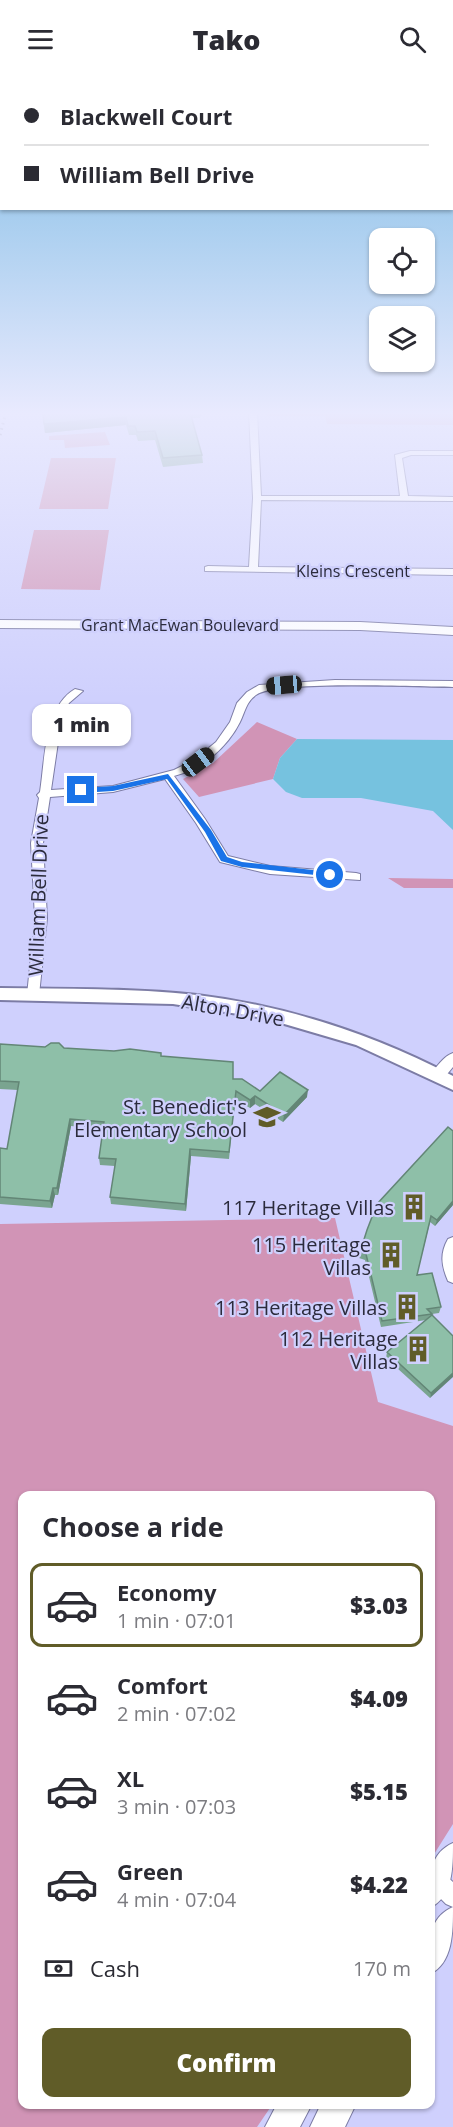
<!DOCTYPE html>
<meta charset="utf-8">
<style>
body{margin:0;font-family:"Open Sans",sans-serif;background:#f7f7f7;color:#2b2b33;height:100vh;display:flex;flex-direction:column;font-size:22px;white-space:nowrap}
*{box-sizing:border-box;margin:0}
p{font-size:20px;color:#7c7c81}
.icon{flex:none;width:33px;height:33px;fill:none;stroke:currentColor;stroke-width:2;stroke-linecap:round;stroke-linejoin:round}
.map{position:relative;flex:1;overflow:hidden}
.panel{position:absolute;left:18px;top:1413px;width:417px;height:618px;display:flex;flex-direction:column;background:#fff;border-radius:12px;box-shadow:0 2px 4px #0004}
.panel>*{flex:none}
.banner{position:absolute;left:0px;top:0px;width:453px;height:132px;box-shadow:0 2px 4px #0004;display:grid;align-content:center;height:132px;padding:0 24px;background:#fff}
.buttons{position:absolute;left:369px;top:150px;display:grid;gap:12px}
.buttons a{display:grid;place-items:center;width:66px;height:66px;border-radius:12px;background:#fff;box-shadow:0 2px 4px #0004;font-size:30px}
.end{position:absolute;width:27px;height:27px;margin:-14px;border:8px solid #1a73e8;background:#fff;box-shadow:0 0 0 3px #fff}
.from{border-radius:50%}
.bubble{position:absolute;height:42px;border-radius:12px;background:#fff;box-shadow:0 2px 4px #0004;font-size:20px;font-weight:800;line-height:42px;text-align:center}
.car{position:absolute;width:18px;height:36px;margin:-18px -9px;border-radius:8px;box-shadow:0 0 4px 2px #0007;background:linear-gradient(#222 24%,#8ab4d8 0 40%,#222 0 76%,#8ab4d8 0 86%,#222 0)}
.banner b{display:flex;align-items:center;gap:21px;height:57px;font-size:22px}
.banner b+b{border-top:2px solid #e1e1e2}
.banner i{width:15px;height:15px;background:#2b2b33}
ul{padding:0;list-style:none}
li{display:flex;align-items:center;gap:18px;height:84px;margin:0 12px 9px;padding:0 12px;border:3px solid transparent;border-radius:12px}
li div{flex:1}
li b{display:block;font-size:22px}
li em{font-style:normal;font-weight:800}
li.current{border-color:#605c28}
li>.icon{width:54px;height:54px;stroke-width:1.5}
h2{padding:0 24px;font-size:27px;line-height:72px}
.pay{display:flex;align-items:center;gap:15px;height:66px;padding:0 24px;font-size:22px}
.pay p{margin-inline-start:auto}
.primary-button{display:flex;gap:12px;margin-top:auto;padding:12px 24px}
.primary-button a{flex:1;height:69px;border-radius:12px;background:#605c28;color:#fff;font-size:24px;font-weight:800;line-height:69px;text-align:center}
header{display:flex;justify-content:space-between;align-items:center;height:78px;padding:0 24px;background:#fff;font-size:27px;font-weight:800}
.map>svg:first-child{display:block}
.green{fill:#d194b6}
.water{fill:#76c2df}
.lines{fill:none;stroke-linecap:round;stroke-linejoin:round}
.minor-casing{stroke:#7c7ca5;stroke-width:2}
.tertiary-casing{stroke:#7c7ca5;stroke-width:4}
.secondary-casing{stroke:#7c7ca5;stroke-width:2}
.minor{fill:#fff;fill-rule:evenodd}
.tertiary{fill:#fff;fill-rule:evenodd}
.secondary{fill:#fff;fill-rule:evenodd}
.rail{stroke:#49495f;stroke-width:3;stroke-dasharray:1.5 4;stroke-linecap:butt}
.wall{fill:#7aa490}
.shaded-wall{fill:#638676}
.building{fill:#8ebfa8;stroke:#638676;stroke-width:1.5}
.route{fill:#1a73e8}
.labels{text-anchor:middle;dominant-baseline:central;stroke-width:4.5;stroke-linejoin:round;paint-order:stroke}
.far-street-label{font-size:16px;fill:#2b2b3c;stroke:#cfd0fd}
.street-label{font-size:20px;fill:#2b2b3c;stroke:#cfd0fd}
.poi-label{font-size:20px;fill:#2b2b3c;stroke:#cfd0fd;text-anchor:end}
</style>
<header><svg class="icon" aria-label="menu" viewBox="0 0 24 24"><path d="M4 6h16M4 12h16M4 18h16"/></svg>Tako<svg class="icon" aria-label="search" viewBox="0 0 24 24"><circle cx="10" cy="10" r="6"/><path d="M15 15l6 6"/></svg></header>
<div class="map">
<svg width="453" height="2049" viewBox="0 0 453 2049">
<rect width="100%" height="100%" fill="#cfd0fd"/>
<path class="green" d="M267,334H453V347L327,346L325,338H267Z
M105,354L110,367L65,370L64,362H49V358Z
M51,380H116L108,431H39Z
M34,452H109L100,512L21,511Z
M257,644L297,661L280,680L273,701L199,719L183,701L213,685Z
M388,800L453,801V810H404Z
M335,1140L378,1324L453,1348V1746L431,1781L430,1418H22V2026L272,2027L257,2049H0V1146Z"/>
<path class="water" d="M297,661L453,662V752L433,733L361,720H302L286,714L273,701L280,680Z"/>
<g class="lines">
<g class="minor-casing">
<path id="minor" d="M249,334H257L261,418H400L395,377L410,373H453V377H411L402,380L408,418L453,419V423L261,422L258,489L453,491V497L205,493V489L208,488L249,489L253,420Z
M335,602L453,603V609C420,609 276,602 256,617C246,624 245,634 240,644C227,670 202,691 174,698L205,741L228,778L270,788L356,795L360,796V802L270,796L220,784L196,745L165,701L113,714L50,719L43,765L47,840L39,917L33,922L29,920L27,917L35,840L31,765L39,720L37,717L40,714C45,682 44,629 75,611L83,613L69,625L62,637L51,712L113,708L174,692L194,682L216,664L230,644L237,625L247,614L259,607Z
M453,975V989L443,1001H433L431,997C436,989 444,978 453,975Z
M453,1159V1205L448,1203C441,1187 440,1175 448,1161Z
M438,1794L445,1797L453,1804V1829L446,1826L431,1811V1797Z"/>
</g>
<g class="tertiary-casing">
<path id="tertiary" d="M0,910C65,911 132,910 197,917C287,928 373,956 453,998V1012L356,967L264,940L173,926L0,922Z"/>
</g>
<g class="secondary-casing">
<path id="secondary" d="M0,542L360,544L453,549V557L360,552L0,550Z
M453,1765C453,1790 453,1818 430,1830C430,1805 426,1777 453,1765Z
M453,1829C453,1854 453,1885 430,1896C430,1870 425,1841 453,1829Z
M277,2026H312L300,2049H265Z
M321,2026H356L345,2049H310Z"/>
</g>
<use href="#minor" class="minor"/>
<use href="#tertiary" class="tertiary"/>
<use href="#secondary" class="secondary"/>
<path class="rail" d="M0,357L6,334"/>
</g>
<path class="wall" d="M42,334H203L200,340H191L202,377L203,385L163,389L155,362L138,363L136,357H129L126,347L45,355Z
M0,966L161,978L233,1001L260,1013L307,1019L283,1044L255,1026L250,1030L235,1021L229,1081L191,1078L186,1133L111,1126L110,1119L115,1088L100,1087L99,1080L103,1051L71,1048L58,1117H55L52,1130L0,1126V1070L7,1071L18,1012L0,1011Z
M453,1127L435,1148L430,1144L417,1197L441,1229L439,1235L432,1236L431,1238L453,1258L430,1320L386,1280L387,1274L426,1242L381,1249L365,1182L359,1180L360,1174Z"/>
<path class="shaded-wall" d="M126,339V347L45,355L44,346Z
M308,1012L307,1019L283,1044L284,1037Z
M255,1018V1026L250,1030V1022Z
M70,1041L71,1048L58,1117L57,1110Z
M190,1071L191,1078L186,1133L185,1126Z
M53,1110L55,1117L52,1130L50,1123Z
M453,1123V1127L435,1148L437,1142Z
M453,1295V1299L430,1320L431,1315Z"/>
<path class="building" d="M43,334H190L202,377L163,380L155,353L137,354L135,348H128L126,339L44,346Z
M51,965H59L64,970L114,973L130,971L161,975V978L233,984V1001H242L260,1013L280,994L308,1012L284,1037L255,1018L250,1022L236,1013L229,1074L190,1071L185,1126L110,1119L116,1081L99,1080L104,1044L70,1041L57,1110H53L50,1123L0,1119V1070L7,1071L19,1004L0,1003V966L45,969Z
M448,1049L453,1053V1123L437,1142L431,1138L417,1197L432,1195L441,1229L427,1231L432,1236L382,1243L366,1176L360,1174L367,1152L377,1126Z
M432,1237L453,1258V1295L431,1315L387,1274Z"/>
<linearGradient id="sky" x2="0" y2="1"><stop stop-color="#7abae4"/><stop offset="0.54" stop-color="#e9eafe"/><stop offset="1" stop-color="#e9eafe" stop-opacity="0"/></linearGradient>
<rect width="453" height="621" fill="url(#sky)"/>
<path class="route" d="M168,696L211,752L227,779L242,784L330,794L335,797L333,799L242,789L221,783L205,754L167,701L113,713L81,715L77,712L81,710L113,708Z"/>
<defs>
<g id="school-bare" transform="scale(2.07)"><path d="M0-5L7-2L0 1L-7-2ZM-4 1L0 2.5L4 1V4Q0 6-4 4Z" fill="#605c28" stroke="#cfd0fd" stroke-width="2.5" paint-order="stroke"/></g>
<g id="building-bare" transform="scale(2.07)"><path d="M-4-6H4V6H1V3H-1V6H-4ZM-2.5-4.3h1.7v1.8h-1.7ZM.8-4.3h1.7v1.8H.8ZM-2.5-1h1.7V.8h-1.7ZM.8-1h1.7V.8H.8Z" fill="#605c28" stroke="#cfd0fd" stroke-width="2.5" paint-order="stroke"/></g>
</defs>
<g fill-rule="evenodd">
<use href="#school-bare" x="267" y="1039"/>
<use href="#building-bare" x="414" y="1129"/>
<use href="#building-bare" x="391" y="1177"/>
<use href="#building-bare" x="407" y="1229"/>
<use href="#building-bare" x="418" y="1271"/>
</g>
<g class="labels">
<g class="far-street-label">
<text x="353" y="493">Kleins Crescent</text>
<text x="180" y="547">Grant MacEwan Boulevard</text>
</g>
<g class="street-label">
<text transform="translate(38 817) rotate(-88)">William Bell Drive</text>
<text transform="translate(233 932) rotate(10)">Alton Drive</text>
</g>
<g class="poi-label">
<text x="247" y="1028">St. Benedict's<tspan x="247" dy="23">Elementary School</tspan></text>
<text x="394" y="1129">117 Heritage Villas</text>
<text x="371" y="1166">115 Heritage<tspan x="371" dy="23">Villas</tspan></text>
<text x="387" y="1229">113 Heritage Villas</text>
<text x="398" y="1260">112 Heritage<tspan x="398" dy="23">Villas</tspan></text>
</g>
</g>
</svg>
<div class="buttons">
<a><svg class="icon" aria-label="locate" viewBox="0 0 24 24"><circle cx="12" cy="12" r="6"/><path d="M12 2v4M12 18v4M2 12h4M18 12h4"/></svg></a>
<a><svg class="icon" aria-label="layers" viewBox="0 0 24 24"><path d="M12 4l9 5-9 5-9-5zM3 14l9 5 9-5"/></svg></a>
</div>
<i class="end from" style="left:330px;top:797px"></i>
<i class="end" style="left:81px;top:712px"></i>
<div class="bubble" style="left:32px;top:626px;width:99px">1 min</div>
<i class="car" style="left:284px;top:607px;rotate:265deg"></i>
<i class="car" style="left:198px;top:684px;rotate:53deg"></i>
<div class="banner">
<b><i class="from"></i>Blackwell Court</b>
<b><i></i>William Bell Drive</b>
</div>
<section class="panel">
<h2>Choose a ride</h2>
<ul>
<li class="current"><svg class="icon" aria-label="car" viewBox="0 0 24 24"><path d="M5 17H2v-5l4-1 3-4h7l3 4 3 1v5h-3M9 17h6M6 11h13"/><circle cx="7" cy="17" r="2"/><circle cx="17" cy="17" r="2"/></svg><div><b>Economy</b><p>1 min · 07:01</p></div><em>$3.03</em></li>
<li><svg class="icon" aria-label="car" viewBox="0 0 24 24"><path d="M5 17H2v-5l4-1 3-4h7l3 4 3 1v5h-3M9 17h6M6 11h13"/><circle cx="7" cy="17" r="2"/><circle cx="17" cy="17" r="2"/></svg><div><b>Comfort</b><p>2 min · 07:02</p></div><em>$4.09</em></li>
<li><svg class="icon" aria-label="car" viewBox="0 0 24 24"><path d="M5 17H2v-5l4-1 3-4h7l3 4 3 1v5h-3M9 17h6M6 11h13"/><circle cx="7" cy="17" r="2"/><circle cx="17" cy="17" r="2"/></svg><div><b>XL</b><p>3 min · 07:03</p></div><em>$5.15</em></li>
<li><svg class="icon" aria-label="car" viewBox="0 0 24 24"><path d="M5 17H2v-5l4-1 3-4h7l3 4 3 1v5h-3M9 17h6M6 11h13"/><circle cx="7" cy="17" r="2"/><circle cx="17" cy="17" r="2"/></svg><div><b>Green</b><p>4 min · 07:04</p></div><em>$4.22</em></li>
</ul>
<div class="pay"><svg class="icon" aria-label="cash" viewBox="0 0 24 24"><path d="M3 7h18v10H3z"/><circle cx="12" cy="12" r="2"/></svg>Cash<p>170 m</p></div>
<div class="primary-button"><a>Confirm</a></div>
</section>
</div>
